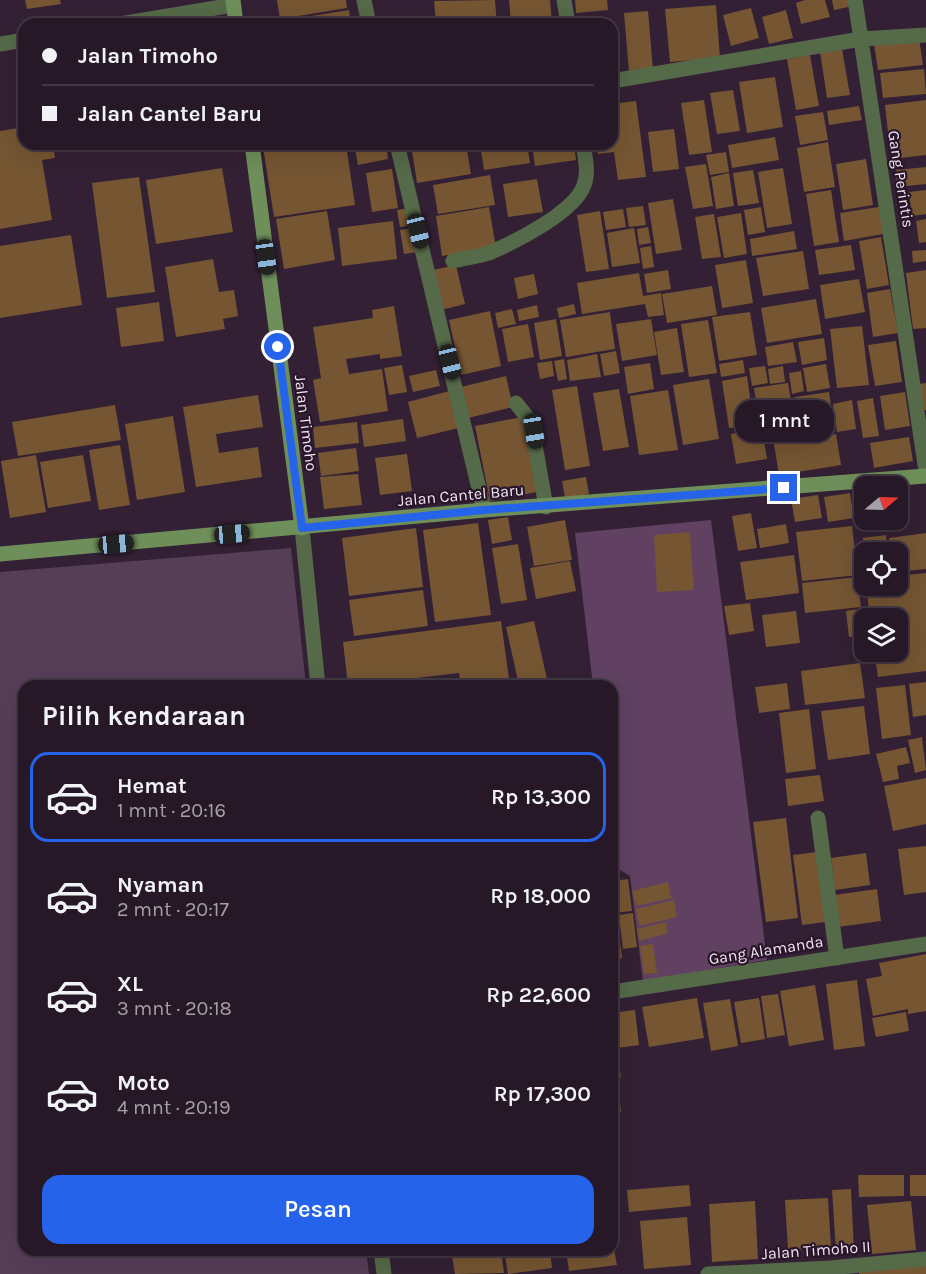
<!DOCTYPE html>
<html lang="id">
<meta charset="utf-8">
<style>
body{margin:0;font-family:Karla,sans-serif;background:#2e212f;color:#f1f3f6;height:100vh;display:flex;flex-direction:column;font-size:22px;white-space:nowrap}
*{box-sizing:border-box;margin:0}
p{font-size:20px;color:#a4a0a7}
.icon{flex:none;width:33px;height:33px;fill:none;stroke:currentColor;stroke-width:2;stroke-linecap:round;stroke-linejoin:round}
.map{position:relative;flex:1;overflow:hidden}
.side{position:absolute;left:18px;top:680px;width:600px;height:576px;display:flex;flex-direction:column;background:#261827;border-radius:18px;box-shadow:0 6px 24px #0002,0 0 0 2px #423744}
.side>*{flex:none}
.banner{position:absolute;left:18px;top:18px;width:600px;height:132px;border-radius:18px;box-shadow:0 6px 24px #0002,0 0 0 2px #423744;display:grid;align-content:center;height:132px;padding:0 24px;background:#261827}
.needle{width:39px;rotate:71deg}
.fabs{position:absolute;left:854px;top:476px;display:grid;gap:12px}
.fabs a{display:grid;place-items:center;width:54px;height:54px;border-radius:12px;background:#261827;box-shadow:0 6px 24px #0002,0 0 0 2px #423744;font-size:30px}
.end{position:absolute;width:27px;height:27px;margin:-14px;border:8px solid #2563eb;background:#fff;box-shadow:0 0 0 3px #fff}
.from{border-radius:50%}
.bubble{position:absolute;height:42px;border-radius:18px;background:#261827;box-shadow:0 6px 24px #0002,0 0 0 2px #423744;font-size:20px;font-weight:600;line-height:42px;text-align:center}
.car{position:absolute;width:18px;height:36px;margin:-18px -9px;border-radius:8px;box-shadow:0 0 4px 2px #0007;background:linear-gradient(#222 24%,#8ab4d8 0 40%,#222 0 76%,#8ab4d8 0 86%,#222 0)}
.banner b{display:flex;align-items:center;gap:21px;height:57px;font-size:22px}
.banner b+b{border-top:2px solid #423744}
.banner i{width:15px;height:15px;background:#f1f3f6}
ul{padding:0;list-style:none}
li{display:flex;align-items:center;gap:18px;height:90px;margin:0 12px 9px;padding:0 12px;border:3px solid transparent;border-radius:18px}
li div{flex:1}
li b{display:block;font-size:22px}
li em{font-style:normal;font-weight:600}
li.current{border-color:#2563eb}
li>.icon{width:54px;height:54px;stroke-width:1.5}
h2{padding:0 24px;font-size:27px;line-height:72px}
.cta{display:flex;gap:12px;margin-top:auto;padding:12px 24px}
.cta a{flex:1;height:69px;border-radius:18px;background:#2563eb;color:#fff;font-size:24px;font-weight:600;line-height:69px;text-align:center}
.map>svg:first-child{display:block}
.green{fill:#563e57}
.forest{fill:#604162}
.building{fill:#755532}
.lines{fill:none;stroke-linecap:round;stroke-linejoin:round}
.street{stroke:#556a49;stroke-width:15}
.secondary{stroke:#6e8f5a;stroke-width:15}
.route{stroke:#2563eb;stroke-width:8}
.labels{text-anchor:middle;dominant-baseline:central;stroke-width:4.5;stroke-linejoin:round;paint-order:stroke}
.street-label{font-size:16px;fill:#f1e4f1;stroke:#29162a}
</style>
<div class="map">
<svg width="926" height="1274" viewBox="0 0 926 1274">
<rect width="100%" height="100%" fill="#332034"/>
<path class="green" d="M291,548L306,685L24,686V1250H366L369,1274H0V572Z"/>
<path class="forest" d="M711,520L767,960L643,981L630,876L615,867L612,838V686L593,685L575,533Z"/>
<path class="building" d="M25,0H60L61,4L27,9Z
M277,0H346L347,8L280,19Z
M495,0L497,24H436L434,1Z
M509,0H550L552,22L511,24Z
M575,0H607L608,10L576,13Z
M805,0H825L830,17L801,24L796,3Z
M832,0H852L853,6L834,10Z
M716,5L720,58L670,62L665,9Z
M751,8L759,38L731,46L723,15Z
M349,10L351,24H268V23Z
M786,10L793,38L769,44L762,17Z
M648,11L653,70L629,72L624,13Z
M614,21L619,77H612V24L604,22Z
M919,38L923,65L878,70L874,44Z
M842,49L850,95L827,98L820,52Z
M810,55L819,106L796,110L787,59Z
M924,69L926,94L883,98L880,73Z
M775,77L783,127L747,133L739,82Z
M733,90L740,131L717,134L710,93Z
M704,100L712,152L689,155L681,103Z
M926,100V155L891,159L885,105Z
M636,101L646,177L618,180L614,152L598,154L597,144H612V104Z
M859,106L862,120L829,125L827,111Z
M823,112L828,140L800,145L795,116Z
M24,127V144H53L55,158L42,160L52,220L0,229V131Z
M674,129L679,169L653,172L648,132Z
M775,137L779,160L732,168L728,145Z
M828,142L835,187L804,192L797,148Z
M281,144H346L355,205L274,217L263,147Z
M354,144H386L388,159L358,165Z
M411,144H466L471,174L417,183Z
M480,144H527L530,163L484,170Z
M532,144H574L576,160L535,166Z
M726,152L729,172L710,175L706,155Z
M866,159L873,205L843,210L836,164Z
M706,164L713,206L693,209L685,167Z
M926,167V184L897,187L896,170Z
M222,168L233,232L156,244L146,180Z
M783,168L792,224L767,228L758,172Z
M392,169L398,208L372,212L366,173Z
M753,170L759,203L738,206L733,173Z
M729,173L734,206L716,209L711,177Z
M490,175L495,205L438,214L433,185Z
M139,177L155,292L107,298L92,183Z
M537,179L543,212L508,217L503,184Z
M831,190L839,242L814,246L806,194Z
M926,190V214L912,216L909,192Z
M673,199L682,250L656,254L648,203Z
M643,206L646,225L629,227L626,208Z
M885,206L889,233L844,241L840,213Z
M489,207L496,248L442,256L436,216Z
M761,207L765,232L748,235L744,210Z
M410,208L413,225L400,227L397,210Z
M623,209L626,227L606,230L603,212Z
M327,211L335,260L284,269L276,219Z
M600,211L609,269L586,272L577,215Z
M741,213L747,254L724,258L717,217Z
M714,214L721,257L702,259L695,217Z
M926,219V242L919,243L916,221Z
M393,221L397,259L342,266L338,228Z
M648,227L651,243L639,245L637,229Z
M414,228L418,252L404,254L400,230Z
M634,228L640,263L612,267L607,233Z
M794,231L797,249L752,256L750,239Z
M71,235L82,305L0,318V246Z
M881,237L889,285L867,289L859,241Z
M851,245L855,270L819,275L815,250Z
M651,246L654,267L643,269L640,248Z
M926,250V261L913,263L912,251Z
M803,251L809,289L763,296L756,258Z
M213,259L219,292L234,290L238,316L223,319L225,329L176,337L165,267Z
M746,260L753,303L722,308L715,265Z
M456,265L465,304L441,310L433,270Z
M668,270L671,289L647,293L644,274Z
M926,270V328L913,329L906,273Z
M639,273L643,296L661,293L664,315L648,317L645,304L582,314L577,283Z
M534,274L538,294L518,299L514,278Z
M859,279L865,312L825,319L820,285Z
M712,286L717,315L667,323L662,294Z
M890,289L898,333L873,337L867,293Z
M816,299L822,334L767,343L761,308Z
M159,302L164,341L121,347L116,308Z
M574,304L576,314L559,318L557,308Z
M537,305L539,317L519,321L517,310Z
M394,306L402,356L380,359V354L346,359L349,374L382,369L388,411L320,422L313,380L321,378L313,327L373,318L372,310Z
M512,309L516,324L498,328L495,313Z
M490,311L501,366L461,375L449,320Z
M610,312L615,349L566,357L560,320Z
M750,312L757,355L719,361L712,317Z
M556,319L562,356L540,360L534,323Z
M651,319L657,355L622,361L616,324Z
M708,320L717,373L689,377L681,324Z
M528,324L534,357L508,362L502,329Z
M862,326L869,385L837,388L830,329Z
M677,328L684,372L661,375L654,332Z
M824,338L827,360L802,365L798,342Z
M896,341L902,382L875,386L868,345Z
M793,342L797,362L768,366L765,347Z
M616,351L620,373L604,376L600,354Z
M597,354L601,377L570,381L567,360Z
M564,359L567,379L558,381L554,361Z
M743,360L745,373L721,377L719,364Z
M552,361L554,376L540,379L537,363Z
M650,363L654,389L628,394L624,367Z
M826,364L830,388L807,392L803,368Z
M402,365L407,392L389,395L384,368Z
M765,366L768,383L752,386L749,368Z
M783,366L785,382L770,384L768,369Z
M436,370L440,386L413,392L409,376Z
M801,371L804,391L792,394L789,373Z
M506,376L513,407L468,418L461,387Z
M747,376L754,425L729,428L722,381Z
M709,379L719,439L683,445L673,385Z
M788,383L794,419L760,424L754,388Z
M926,383V410L921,411L918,384Z
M577,386L590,466L565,470L552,390Z
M619,389L629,447L603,451L593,393Z
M453,390L463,427L417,438L408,402Z
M668,390L678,450L639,455L630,396Z
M829,392L835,432L801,437L795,397Z
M905,392L910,426L885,430L880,396Z
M258,395L263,427L216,434L219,453L258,447L262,477L196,487L183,407Z
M873,398L879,436L863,438L857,401Z
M852,400L856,429L837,432L833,404Z
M115,405L121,440L18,456L12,422Z
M173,416L185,492L137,500L125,424Z
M522,417L537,492L490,501L475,426Z
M403,419L406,441L364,447L361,425Z
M357,422L359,443L315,448L313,427Z
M794,422L796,437L770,442L768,426Z
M762,429L767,459L736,464L731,434Z
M836,434L841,465L779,475L774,444Z
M909,437L913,461L874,468L870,443Z
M120,445L130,505L99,510L89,450Z
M356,448L359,471L321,476L318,453Z
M407,454L412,491L380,495L375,458Z
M36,455L46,512L10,518L1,461Z
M83,455L91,501L48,508L40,462Z
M358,474L362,505L324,509L320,477Z
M586,477L589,494L565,498L562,481Z
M864,488V519L891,520L863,525L857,489Z
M902,492L907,518L897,519V493Z
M850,493L854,518L828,522L824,497Z
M818,495L822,518L795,522L791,499Z
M751,513L757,548L738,551L732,516Z
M508,517L512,540L492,544L488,520Z
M565,520L572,560L534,566L527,527Z
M478,523L491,615L435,622L423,530Z
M786,524L789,543L760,548L757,529Z
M852,526L858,575L802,581L796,532Z
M416,528L423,587L349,596L342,538Z
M690,532L694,590L657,592L654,535Z
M926,533V569L897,572V552H891L889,538Z
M886,535L888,552H864L863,538Z
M518,544L527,600L501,604L492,548Z
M794,555L799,593L746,600L740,562Z
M570,561L576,591L536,599L530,568Z
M926,573V671L878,677L874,651H897V618H870L866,585H897V576Z
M857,577L861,607L805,613L802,583Z
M423,590L428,626L354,636L349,600Z
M750,603L754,631L729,635L724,606Z
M866,608L864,635L849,637L846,611Z
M796,611L800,643L766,647L762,615Z
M501,621L510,686H461L459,673L348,686L343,642Z
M534,621L547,679L519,685L506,627Z
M860,663L865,698L805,705L801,671Z
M926,682V715L913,717L909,684Z
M787,683L790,709L759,713L755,687Z
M905,685L911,735L882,739L876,688Z
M864,706L870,754L828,760L821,711Z
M809,709L816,769L786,773L779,713Z
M922,737L926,770L915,773L908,740Z
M906,747L910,763L897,766L899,779L883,782L876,754Z
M820,775L824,801L788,806L785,779Z
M926,778V824L893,831L884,786Z
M786,818L798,918L766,922L753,822Z
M926,846V892L904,895L898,849Z
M817,852L826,922L802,925L793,855Z
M866,853L870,885L835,890L831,858Z
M628,879L632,911L612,913V881Z
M668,882L671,898L636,906L632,891Z
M877,889L881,921L838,927L834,895Z
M674,900L677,917L639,926L636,909Z
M633,913L637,947L623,949L619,915Z
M666,922L668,933L639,941L637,929Z
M618,927L622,958L612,960V928Z
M653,944L657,973L644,974L640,946Z
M926,954V1011L908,1014V1009L873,1016L866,979L882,976L879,963Z
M857,980L865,1046L834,1050L826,984Z
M815,985L824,1040L789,1046L780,991Z
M778,994L785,1035L767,1038L761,996Z
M697,998L704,1038L649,1047L642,1007Z
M759,998L765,1039L741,1043L734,1002Z
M730,999L738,1046L711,1051L703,1003Z
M635,1010L639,1045L617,1048L621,1077L612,1078V1013Z
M906,1012L909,1031L876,1037L872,1018Z
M619,1094L621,1112L612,1113V1095Z
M858,1175H904V1196L859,1197Z
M910,1175H926V1196H910Z
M689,1185L691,1206L629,1212L627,1190Z
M851,1189L854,1251L836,1252L832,1190Z
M828,1198L831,1248L788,1250L785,1200Z
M755,1201L758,1259L712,1262L709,1204Z
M911,1201L916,1250L872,1254L867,1205Z
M687,1217L691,1265L644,1269L640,1221Z
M612,1238L617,1265L569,1271L566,1250H612Z
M451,1250H501L504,1273L455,1274Z
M504,1250H550L552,1268L508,1274Z
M926,1264V1274H859V1268Z"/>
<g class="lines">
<path class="street" d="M364,0L369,24
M564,0L568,24
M855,0L926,471
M120,24L233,5
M0,44L24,40
M612,81L861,39L926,35
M397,144L484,510
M453,261C464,258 477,257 489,253C515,242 575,212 584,185C589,172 585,157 583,144
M516,403L531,422L546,507
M302,528L318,686
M818,818L837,958
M612,992L926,944
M381,1250L384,1274
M708,1274L830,1268L926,1259"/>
<path class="secondary" d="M233,0L236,24
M252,144L302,528
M0,554L484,510L926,476"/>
</g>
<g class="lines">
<path class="route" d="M278,347L302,528L484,510L784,488"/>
</g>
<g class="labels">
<g class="street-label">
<text transform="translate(901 179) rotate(81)">Gang Perintis</text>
<text transform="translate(306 423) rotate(83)">Jalan Timoho</text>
<text transform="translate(461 495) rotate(-5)">Jalan Cantel Baru</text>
<text transform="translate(766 950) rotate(-9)">Gang Alamanda</text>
<text transform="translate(816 1250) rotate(-4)">Jalan Timoho II</text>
</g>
</g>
</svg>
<div class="fabs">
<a><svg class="needle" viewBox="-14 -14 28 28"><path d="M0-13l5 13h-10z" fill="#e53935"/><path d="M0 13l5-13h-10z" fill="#a4a0a7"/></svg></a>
<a><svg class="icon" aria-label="locate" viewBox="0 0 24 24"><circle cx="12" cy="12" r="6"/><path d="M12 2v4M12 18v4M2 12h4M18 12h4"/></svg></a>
<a><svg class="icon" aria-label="layers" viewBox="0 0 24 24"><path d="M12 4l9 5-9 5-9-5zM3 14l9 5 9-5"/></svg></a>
</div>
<i class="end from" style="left:278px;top:347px"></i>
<i class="end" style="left:784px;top:488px"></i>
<div class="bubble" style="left:735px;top:400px;width:99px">1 mnt</div>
<i class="car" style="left:418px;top:231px;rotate:166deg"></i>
<i class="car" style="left:266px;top:257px;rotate:172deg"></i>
<i class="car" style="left:450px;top:362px;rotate:166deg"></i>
<i class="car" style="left:534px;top:431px;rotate:171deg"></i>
<i class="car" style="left:232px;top:534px;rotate:85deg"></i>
<i class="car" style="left:116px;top:544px;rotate:85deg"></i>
<div class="banner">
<b><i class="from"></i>Jalan Timoho</b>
<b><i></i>Jalan Cantel Baru</b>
</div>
<section class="side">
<h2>Pilih kendaraan</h2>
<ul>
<li class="current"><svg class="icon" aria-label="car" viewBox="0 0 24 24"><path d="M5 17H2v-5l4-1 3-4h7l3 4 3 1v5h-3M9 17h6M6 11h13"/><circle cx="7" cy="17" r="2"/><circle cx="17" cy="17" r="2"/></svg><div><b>Hemat</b><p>1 mnt · 20:16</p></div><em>Rp 13,300</em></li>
<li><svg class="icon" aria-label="car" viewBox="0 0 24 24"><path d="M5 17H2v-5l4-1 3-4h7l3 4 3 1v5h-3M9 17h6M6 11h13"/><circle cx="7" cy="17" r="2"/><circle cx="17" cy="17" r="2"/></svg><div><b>Nyaman</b><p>2 mnt · 20:17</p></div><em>Rp 18,000</em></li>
<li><svg class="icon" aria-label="car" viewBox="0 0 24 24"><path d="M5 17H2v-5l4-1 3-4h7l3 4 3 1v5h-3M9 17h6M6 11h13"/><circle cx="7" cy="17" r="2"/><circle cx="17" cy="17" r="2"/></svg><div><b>XL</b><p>3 mnt · 20:18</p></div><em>Rp 22,600</em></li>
<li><svg class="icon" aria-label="car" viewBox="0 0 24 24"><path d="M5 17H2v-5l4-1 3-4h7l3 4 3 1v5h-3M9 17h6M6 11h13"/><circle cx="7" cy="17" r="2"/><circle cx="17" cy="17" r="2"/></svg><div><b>Moto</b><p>4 mnt · 20:19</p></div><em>Rp 17,300</em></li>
</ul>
<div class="cta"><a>Pesan</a></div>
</section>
</div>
